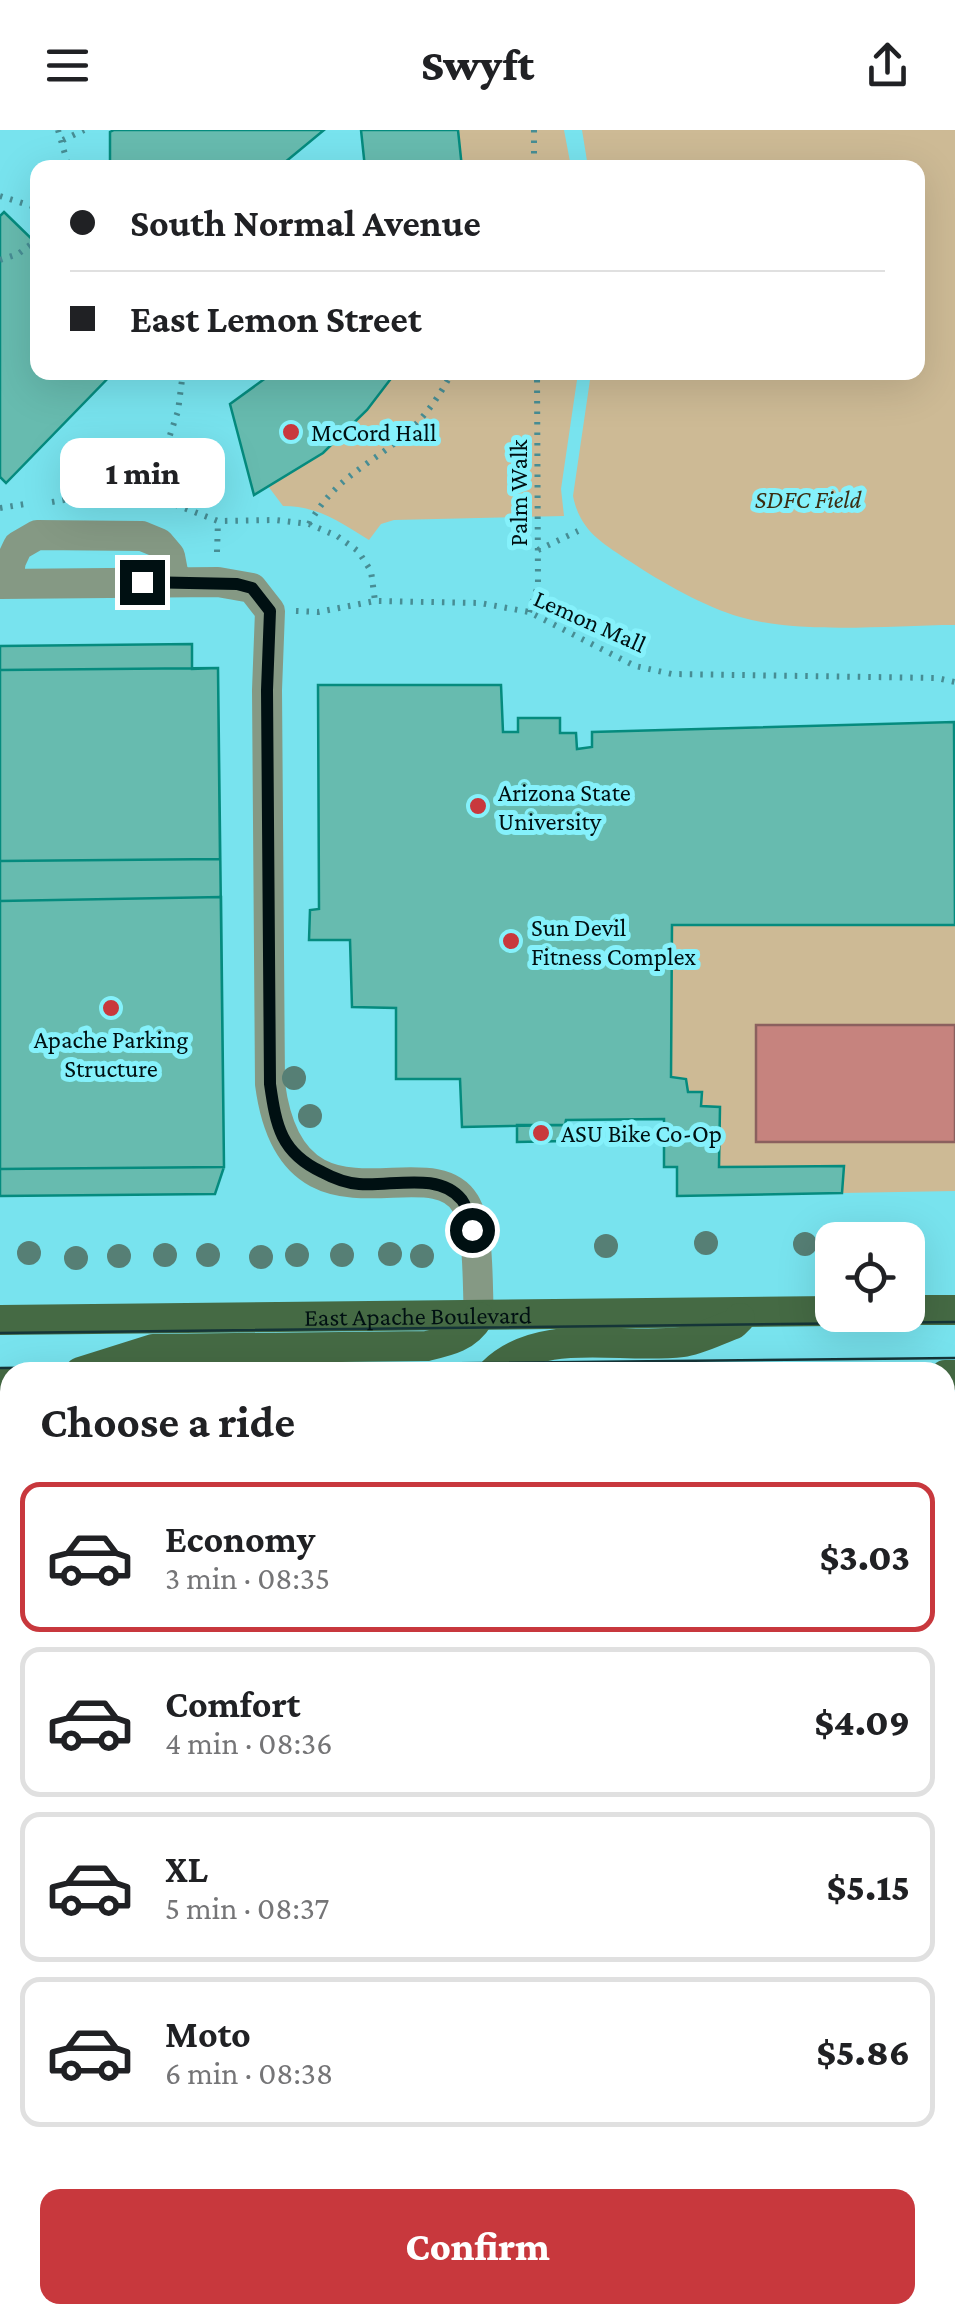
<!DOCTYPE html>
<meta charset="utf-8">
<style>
body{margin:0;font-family:"Crimson Pro",serif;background:#f2f2f2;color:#202124;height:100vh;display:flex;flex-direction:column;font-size:38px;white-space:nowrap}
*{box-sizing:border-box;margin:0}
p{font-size:32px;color:#757577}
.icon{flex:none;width:55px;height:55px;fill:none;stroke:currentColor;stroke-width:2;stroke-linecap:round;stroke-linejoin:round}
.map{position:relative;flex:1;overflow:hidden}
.side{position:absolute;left:0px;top:1232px;width:955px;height:962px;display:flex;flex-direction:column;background:#fff;border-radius:30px 30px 0 0;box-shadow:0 10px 40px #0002}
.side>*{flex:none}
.hud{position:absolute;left:30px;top:30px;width:895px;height:220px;border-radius:20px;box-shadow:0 10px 40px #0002;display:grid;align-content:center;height:220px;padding:0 40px;background:#fff}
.buttons{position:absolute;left:815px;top:1092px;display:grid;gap:20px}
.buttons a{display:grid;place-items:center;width:110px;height:110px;border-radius:20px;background:#fff;box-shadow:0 10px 40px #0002;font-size:50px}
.end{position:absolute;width:45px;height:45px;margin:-22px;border:12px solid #001012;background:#fff;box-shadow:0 0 0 5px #fff}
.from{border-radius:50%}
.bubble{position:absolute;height:70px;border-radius:20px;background:#fff;box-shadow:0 10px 40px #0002;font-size:32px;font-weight:800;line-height:70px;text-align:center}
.hud b{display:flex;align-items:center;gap:35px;height:95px;font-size:38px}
.hud b+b{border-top:2px solid #e0e0e0}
.hud i{width:25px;height:25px;background:#202124}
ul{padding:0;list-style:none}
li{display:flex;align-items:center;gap:30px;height:150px;margin:0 20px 15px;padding:0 20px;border:5px solid #e0e0e0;border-radius:20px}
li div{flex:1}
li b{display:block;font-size:38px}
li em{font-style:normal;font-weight:800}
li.active{border-color:#c8383d}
li>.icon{width:90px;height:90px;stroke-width:1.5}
h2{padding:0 40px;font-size:45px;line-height:120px}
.button{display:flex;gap:20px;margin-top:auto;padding:20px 40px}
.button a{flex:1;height:115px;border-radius:20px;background:#c8383d;color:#fff;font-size:40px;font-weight:800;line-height:115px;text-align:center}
header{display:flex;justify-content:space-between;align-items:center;height:130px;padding:0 40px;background:#fff;font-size:45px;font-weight:800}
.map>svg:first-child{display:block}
.green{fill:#cdba95}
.water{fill:#c6837e;stroke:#8b605e;stroke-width:2.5}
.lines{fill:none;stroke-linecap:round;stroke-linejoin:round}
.canal{stroke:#c6837e;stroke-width:35}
.building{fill:#67bbaf;stroke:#058b7e;stroke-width:2.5}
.path{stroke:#478d94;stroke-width:6;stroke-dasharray:2.5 8;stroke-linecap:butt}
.minor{stroke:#859984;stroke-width:30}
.major{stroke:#456a44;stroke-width:30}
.tram{stroke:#153538;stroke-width:2.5}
.tree{fill:#567f75}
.route{stroke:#001012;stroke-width:12}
.poi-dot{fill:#c8383d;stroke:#85f1fb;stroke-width:4}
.labels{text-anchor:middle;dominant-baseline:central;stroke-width:10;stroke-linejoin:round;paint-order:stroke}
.poi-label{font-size:25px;fill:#001012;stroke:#85f1fb;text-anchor:start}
.street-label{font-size:25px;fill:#001012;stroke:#85f1fb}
.park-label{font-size:25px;font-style:italic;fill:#3b2d12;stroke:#85f1fb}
</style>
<header><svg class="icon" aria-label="menu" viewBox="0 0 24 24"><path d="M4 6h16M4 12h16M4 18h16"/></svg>Swyft<svg class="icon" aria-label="share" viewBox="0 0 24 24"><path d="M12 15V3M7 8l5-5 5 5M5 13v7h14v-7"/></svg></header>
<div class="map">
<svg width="955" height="2194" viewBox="0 0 955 2194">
<rect width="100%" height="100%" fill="#78e3ee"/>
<path class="green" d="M458,0H564L571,37H462Z
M582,0H955V495C890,495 802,505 740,487C705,477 661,452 631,432C602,413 580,401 573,366L591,243L918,242V38L588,37Z
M396,243H578L561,359L564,386L394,390L381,394L369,410C340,392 318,376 283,376L268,356L323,323L367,280Z
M672,795H955V1061L842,1063L843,1036L719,1037L701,976L702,962H688L686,949L672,947Z"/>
<path class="water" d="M756,895H955V1012H756Z"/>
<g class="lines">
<path class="canal" d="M945,2128H955
M0,2140H10"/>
</g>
<path class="building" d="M114,0H324L278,38H110V2Z
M361,0H458L462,38H365Z
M4,82L38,115V242H114L6,353L0,347V86Z
M274,242H396L367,280L323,323L254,365L230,274Z
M192,514V539L218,538L224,1037L215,1064L0,1066V516Z
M218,538L220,729L0,731V540Z
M318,555H501L503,602H518V588H560V603H576L577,619L592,617V602L954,592L955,795H672L671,947L686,949L688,962H702L701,976L720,977L719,1037L844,1036L842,1063L677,1066V1037H664V989L566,990L565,995L462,997L460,949H396V878L352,877L350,810H309L310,780L319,779Z
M221,767L224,1037L0,1039V771Z
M517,995H565L566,1011L517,1012Z
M945,1311H955V1453H945Z
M0,1654H4V1766H0Z
M945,1712H955V1762H945Z
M945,1908H955V2001H945Z
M403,2185H462V2194H403Z
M629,2185H674V2194H629Z
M694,2186H736V2194H694Z"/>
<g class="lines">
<path class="path" d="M58,0L69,38
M534,0V38
M63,10L84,0
M0,66L38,78
M0,130L18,124L38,109
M150,365L178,281L183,242
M52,372L106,363L150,365L218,391L275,390L309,394L337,406L358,421L371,441L375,471
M0,378L25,374
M309,394C333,351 362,339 399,310C421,292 439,268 452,242
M538,420L578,401
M217,422L218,391
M296,481L318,482L375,471L480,473L529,482L635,536L672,544L937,548L955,552
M529,482L538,456L537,242"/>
<path class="minor" d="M0,454L218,452L252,458L270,481L267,560L270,954C292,1120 429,1013 465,1073C480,1098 477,1157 479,1187
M7,454L11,431L18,416L37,405L142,406L159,413L170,426L175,452
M0,1506H10
M945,1557L955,1556
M0,1568H10
M945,1830L955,1829
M0,1840H10
M945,2109H955
M0,2121H10
M945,2147H955
M0,2162H10"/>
<g class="major">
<path d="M908,1180H955"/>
<path id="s1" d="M0,1190L832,1181"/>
<path d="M80,1242L153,1219L427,1216C449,1211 467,1207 479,1187"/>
<path d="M493,1242C542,1195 620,1220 682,1212C699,1210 717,1200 734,1194L740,1188"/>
<path d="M945,1245H955"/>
<path d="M0,1253L10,1252"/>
</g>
<path class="tram" d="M0,1203L955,1192
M0,1238L955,1228"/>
</g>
<g class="tree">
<circle cx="294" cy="948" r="12"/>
<circle cx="310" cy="986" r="12"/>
<circle cx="706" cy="1113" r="12"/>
<circle cx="805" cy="1114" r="12"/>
<circle cx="606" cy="1116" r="12"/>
<circle cx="29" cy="1123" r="12"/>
<circle cx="390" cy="1124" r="12"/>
<circle cx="165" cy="1125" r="12"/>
<circle cx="208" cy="1125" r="12"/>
<circle cx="297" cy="1125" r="12"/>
<circle cx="342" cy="1125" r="12"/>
<circle cx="119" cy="1126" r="12"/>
<circle cx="422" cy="1126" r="12"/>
<circle cx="261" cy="1127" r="12"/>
<circle cx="76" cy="1128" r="12"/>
</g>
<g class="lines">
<path class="route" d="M142,452L237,454L252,458L270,481L267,560L270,954C276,996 281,1023 322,1042C333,1048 346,1053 359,1054C391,1057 439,1041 462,1070C468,1078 470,1091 472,1100"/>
</g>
<g class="poi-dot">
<circle cx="291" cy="302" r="10"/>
<circle cx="478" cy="676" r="10"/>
<circle cx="511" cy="811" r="10"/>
<circle cx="111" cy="878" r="10"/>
<circle cx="541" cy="1003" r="10"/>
</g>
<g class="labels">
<g class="poi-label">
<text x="311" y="302">McCord Hall</text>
<text x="498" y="662">Arizona State<tspan x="498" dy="29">University</tspan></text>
<text x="531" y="797">Sun Devil<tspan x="531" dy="29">Fitness Complex</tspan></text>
<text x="111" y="909" text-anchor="middle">Apache Parking<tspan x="111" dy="29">Structure</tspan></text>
<text x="561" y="1003">ASU Bike Co-Op</text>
</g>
<g class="street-label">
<text transform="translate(518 363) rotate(-90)">Palm Walk</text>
<text transform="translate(590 491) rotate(24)">Lemon Mall</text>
<text stroke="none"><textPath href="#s1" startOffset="418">East Apache Boulevard</textPath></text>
</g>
<g class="park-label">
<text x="808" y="369">SDFC Field</text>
</g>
</g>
</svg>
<div class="buttons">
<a><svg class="icon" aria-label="locate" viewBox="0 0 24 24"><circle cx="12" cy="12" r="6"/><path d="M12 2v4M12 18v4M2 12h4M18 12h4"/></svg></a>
</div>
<i class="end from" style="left:472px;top:1100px"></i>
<i class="end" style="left:142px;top:452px"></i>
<div class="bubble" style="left:60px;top:308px;width:165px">1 min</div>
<div class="hud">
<b><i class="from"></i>South Normal Avenue</b>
<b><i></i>East Lemon Street</b>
</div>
<section class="side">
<h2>Choose a ride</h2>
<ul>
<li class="active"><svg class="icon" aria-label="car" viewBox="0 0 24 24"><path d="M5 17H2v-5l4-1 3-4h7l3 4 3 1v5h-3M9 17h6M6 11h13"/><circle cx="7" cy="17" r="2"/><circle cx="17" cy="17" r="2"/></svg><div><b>Economy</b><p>3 min · 08:35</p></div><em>$3.03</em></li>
<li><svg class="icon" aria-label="car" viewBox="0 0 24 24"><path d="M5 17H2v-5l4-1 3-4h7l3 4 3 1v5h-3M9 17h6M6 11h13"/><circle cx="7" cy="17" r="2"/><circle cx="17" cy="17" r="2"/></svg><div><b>Comfort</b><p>4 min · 08:36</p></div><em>$4.09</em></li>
<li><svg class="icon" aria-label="car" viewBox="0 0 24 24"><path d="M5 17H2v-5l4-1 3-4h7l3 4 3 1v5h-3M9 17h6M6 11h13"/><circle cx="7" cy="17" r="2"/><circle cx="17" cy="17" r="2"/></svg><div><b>XL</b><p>5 min · 08:37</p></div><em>$5.15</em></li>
<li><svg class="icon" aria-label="car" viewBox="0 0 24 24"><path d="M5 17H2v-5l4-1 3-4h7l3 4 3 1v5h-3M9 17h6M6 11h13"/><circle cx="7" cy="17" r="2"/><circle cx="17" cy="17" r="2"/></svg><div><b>Moto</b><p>6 min · 08:38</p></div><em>$5.86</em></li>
</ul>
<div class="button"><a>Confirm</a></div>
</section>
</div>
